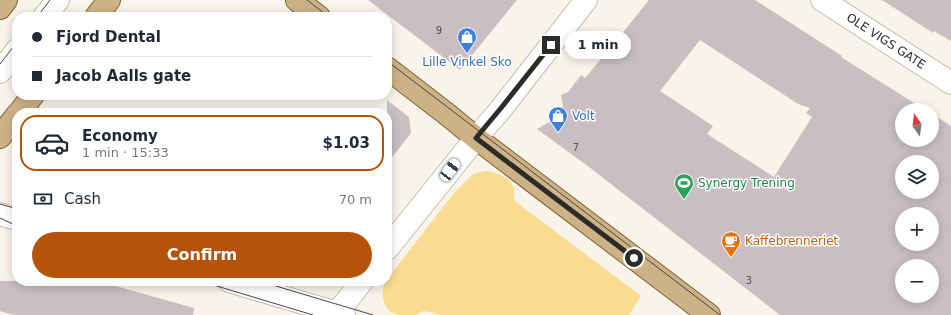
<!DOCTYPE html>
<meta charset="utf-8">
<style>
body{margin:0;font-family:"DejaVu Sans",sans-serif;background:#f6f6f7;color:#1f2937;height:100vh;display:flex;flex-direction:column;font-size:15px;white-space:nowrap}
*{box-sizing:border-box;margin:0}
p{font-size:13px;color:#747a83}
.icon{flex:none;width:22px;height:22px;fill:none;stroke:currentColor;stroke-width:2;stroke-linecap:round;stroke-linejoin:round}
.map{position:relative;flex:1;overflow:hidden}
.details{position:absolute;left:12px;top:108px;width:380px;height:178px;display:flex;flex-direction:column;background:#fff;border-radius:16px;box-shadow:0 2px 10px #0003}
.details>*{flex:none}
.banner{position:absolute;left:12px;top:12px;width:380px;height:88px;border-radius:16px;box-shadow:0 2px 10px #0003;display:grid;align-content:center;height:88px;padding:0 20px;background:#fff}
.needle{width:26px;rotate:346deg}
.controls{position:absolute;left:895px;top:103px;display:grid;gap:8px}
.controls a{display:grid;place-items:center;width:44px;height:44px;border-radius:50%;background:#fff;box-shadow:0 2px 10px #0003;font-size:20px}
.end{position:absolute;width:18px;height:18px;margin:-9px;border:5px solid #2d2b27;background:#fff;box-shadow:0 0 0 2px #fff}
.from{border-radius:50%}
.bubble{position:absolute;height:28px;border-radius:14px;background:#fff;box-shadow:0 2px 10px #0003;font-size:13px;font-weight:700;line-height:28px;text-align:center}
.car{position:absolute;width:12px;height:24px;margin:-12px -6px;border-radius:5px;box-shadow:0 0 3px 1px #0007;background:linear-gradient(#fff 24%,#345 0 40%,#fff 0 76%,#345 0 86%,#fff 0)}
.banner b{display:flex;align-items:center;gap:14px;height:38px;font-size:15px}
.banner b+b{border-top:1px solid #e0e1e3}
.banner i{width:10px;height:10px;background:#1f2937}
ul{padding:7px 0 0;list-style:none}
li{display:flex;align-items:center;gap:12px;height:56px;margin:0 8px 6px;padding:0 12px;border:2px solid transparent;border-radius:16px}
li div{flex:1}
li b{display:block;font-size:15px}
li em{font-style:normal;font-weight:700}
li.on{border-color:#b45309}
li>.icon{width:36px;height:36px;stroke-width:1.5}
.pay{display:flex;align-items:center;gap:10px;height:44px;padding:0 20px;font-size:15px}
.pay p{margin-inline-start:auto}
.cta{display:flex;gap:8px;margin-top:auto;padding:8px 20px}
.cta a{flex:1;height:46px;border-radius:24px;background:#b45309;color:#fff;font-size:16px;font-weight:700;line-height:46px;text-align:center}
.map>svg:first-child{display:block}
.green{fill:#fadb92}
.building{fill:#cabec3;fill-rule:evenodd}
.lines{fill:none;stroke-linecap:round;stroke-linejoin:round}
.minor-casing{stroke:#c2beb3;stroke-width:24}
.major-casing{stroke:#806232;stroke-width:24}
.minor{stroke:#fff;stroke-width:22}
.major{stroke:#cdb288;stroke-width:22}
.tram{stroke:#484540;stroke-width:1}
.route{stroke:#2d2b27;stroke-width:5}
.labels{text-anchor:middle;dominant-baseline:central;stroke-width:3;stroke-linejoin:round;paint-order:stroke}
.number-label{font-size:10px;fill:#54504e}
.street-label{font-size:12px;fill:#2d2b27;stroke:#fff}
.shop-label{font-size:12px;fill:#366cbe;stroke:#fff}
.leisure-label{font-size:12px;fill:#27864d;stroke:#fff;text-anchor:start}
.food-label{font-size:12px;fill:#c56008;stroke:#fff;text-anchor:start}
</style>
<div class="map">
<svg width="951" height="315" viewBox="0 0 951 315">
<rect width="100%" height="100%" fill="#f9f4e9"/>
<path class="green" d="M485,171C494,171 509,177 513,186C515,192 512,195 516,202L641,296L629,315H441L425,311C422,311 420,313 416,315C412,315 402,315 398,315C383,312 379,293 386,281H387L388,278L454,193L473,174Z"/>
<path class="building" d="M368,0H517L460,70Z
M649,0H755L842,56L841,57L925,110H902V140H932V114L951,126V315H780L589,167L537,129L551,121L563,106L561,95L568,92L581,75L585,78L611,47ZM700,40L798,104L810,108L806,113L812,117L774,177L707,134L713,126L660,91ZM902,162H932V192H902ZM902,214H932V244H902ZM902,266H932V296H902Z
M882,0H951V41L934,31L933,33Z
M387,100L409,117L411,133L387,164Z
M0,281H98L194,308L193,315H14L0,311Z"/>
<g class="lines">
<g class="minor-casing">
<path id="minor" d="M822,0L951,83
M44,17L58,0
M0,72L17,50
M0,214L17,219
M387,249L476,138L501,109L586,0
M229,281L344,315
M334,315L346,302L362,281"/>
</g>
<g class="major-casing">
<path id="major" d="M297,0L319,17
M0,8L6,0
M96,17L109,0
M387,68L448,115L476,138L709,315
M19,113L33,95
M0,137L17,115"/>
</g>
<use href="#minor" class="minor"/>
<use href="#major" class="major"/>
<path class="tram" d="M307,0L329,17
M37,17L50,0
M387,61L720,315
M0,64L17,42
M0,204L17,209
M0,218L17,226
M200,281L313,315
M259,281L373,315"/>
</g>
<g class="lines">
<path class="route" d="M551,45L501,108L476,138L634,258"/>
</g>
<defs>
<g id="shop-pin" transform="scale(1)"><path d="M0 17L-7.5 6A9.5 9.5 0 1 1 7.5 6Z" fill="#3f7fe0" stroke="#fff"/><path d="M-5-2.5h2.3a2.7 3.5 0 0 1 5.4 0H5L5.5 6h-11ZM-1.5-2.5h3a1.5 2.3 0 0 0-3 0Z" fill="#fff"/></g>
<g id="stadium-pin" transform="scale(1)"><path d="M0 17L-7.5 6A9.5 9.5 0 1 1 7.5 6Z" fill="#2e9e5b" stroke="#fff"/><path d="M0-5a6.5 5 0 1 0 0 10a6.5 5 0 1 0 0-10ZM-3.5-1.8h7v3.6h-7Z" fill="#fff"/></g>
<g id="cafe-pin" transform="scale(1)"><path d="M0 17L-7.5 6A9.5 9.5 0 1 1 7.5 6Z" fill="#e8710a" stroke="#fff"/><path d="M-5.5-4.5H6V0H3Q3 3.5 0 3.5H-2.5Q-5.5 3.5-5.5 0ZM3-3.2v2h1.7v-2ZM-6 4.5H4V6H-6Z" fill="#fff"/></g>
</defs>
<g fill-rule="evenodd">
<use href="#shop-pin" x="467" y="37"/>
<use href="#shop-pin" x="558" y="116"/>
<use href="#stadium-pin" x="684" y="183"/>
<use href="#cafe-pin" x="731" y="241"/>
</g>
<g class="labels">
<g class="number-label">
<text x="439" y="30">9</text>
<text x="576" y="147">7</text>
<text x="749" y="280">3</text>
</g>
<g class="street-label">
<text transform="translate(886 41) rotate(33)">OLE VIGS GATE</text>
</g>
<g class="shop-label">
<text x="467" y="62">Lille Vinkel Sko</text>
<text x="572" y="116" text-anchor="start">Volt</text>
</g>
<g class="leisure-label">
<text x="698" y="183">Synergy Trening</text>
</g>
<g class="food-label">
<text x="745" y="241">Kaffebrenneriet</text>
</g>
</g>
</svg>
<div class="controls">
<a><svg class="needle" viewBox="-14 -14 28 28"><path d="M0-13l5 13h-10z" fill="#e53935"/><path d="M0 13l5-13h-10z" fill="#747a83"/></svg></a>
<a><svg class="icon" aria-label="layers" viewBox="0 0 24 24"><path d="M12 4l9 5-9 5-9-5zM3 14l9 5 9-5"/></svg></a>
<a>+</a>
<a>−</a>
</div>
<i class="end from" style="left:634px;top:258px"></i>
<i class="end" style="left:551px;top:45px"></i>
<div class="bubble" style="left:565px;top:31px;width:66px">1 min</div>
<i class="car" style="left:450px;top:170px;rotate:37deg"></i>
<div class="banner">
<b><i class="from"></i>Fjord Dental</b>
<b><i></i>Jacob Aalls gate</b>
</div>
<section class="details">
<ul>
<li class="on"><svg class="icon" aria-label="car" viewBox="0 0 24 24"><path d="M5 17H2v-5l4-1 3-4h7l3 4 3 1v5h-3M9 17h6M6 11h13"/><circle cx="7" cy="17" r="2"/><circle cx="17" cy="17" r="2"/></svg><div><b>Economy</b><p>1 min · 15:33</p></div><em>$1.03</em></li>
</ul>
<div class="pay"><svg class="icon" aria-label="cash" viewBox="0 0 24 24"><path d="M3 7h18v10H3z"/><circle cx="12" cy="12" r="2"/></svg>Cash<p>70 m</p></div>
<div class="cta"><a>Confirm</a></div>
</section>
</div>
